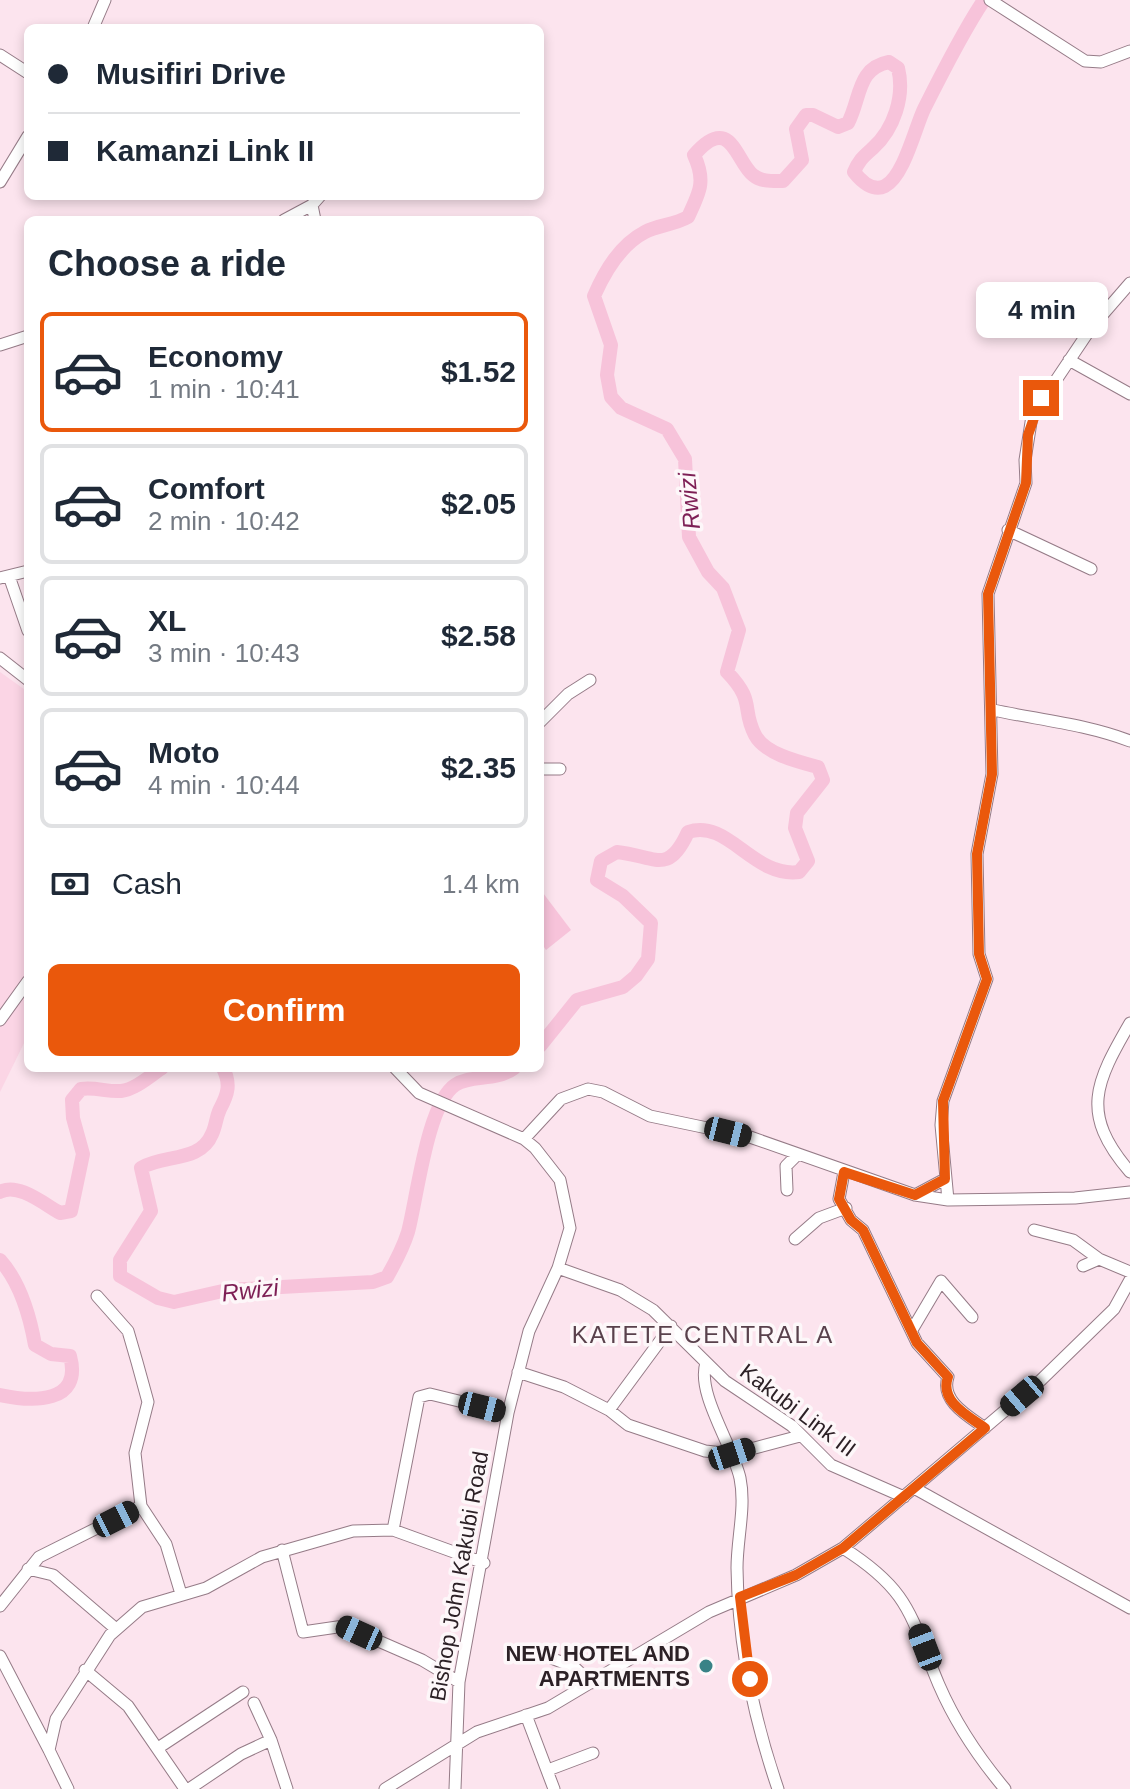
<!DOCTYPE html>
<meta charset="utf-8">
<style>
body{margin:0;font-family:Arial,sans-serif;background:#f6f6f7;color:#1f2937;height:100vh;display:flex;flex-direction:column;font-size:30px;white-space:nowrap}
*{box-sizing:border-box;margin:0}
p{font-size:26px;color:#747a83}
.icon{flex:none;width:44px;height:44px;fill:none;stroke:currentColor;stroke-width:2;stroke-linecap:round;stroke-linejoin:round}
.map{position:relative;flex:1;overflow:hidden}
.side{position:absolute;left:24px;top:216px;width:520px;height:856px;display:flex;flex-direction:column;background:#fff;border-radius:12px;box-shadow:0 4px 12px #0003}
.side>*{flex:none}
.top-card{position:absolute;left:24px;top:24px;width:520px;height:176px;border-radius:12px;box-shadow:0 4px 12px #0003;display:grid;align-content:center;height:176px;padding:0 24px;background:#fff}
.end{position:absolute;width:36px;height:36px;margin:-18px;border:10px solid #ea580c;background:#fff;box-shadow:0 0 0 4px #fff}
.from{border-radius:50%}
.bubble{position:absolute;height:56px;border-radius:12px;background:#fff;box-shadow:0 4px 12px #0003;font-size:26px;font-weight:700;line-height:56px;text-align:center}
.car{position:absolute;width:24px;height:48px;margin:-24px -12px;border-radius:10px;box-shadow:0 0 6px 2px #0007;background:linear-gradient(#222 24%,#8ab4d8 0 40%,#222 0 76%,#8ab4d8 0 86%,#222 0)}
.top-card b{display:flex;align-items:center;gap:28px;height:76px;font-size:30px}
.top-card b+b{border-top:2px solid #e0e1e3}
.top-card i{width:20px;height:20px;background:#1f2937}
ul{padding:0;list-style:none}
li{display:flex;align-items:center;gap:24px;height:120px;margin:0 16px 12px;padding:0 8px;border:4px solid #e0e1e3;border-radius:12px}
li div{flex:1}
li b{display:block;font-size:30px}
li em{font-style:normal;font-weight:700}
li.active{border-color:#ea580c}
li>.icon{width:72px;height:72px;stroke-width:1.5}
h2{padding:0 24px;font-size:36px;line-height:96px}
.pay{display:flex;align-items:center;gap:20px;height:88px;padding:0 24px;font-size:30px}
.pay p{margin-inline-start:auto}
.cta{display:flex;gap:16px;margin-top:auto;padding:16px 24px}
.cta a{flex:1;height:92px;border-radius:12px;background:#ea580c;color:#fff;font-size:32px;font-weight:700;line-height:92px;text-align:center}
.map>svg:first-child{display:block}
.built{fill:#fbd5e5}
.water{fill:#f7c3da}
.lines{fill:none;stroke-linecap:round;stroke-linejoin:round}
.river{stroke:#f7c3da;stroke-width:14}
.minor-casing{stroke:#957b87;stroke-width:13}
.minor{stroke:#fff;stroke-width:11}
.route{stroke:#ea580c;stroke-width:10}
.poi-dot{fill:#398286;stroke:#fdf7f9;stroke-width:3}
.labels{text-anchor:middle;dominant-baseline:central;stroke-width:7;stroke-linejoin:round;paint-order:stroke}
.street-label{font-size:22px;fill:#2c2126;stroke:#fdf7f9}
.poi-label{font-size:22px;font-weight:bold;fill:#2c2126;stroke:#fdf7f9;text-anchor:end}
.water-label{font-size:24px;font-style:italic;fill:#7d1f55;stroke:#fdf7f9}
.neighbourhood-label{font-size:24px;letter-spacing:2px;fill:#59414c;stroke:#fdf7f9}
</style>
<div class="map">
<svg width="1130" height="1789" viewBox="0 0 1130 1789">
<rect width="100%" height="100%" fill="#fce4ee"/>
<path class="built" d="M0,672L28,692V1002L25,1006L28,1035L0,1092Z"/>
<path class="water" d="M540,889L571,930L546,950L540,941Z"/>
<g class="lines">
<path class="river" d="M540,1046L577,1000L623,987L636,976L648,959L651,923L623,896L597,880L601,861L617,852C655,856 668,876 688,832C728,818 753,878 799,872L808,861L795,828L797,813L823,780L818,767C799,762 765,754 755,735C741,708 756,702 727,672L739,630L723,588L708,572L689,537L685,459L667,429L621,408L611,397L607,375L611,345L594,296C605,271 620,245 645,232C658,225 674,225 688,217C700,192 706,181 694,155C731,112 736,162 753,175C761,182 773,181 783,181L802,160L796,129L806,115H813L838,127L848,123C861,98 857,68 889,62L898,68C905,96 894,129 873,148C863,157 859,160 854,172C861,181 873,192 885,186C904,176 915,128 924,109C941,75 963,31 984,0
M223,1068C231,1084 228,1094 220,1109C216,1117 216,1126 212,1134C200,1163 164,1154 141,1168L151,1211L120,1260V1276L158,1298L174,1302L227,1290L373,1282L387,1277C395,1263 403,1248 408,1232C417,1199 427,1104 455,1085C472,1074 495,1082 514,1068
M0,1192C18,1182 44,1204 60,1213L71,1211L83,1154L73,1118L72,1100L81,1089C96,1087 107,1092 121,1091C136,1089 150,1076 162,1068
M0,1260C20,1282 30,1317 35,1345L51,1354L70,1356C83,1404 32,1402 0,1395"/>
<g class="minor-casing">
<path id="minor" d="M990,0L1085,61L1101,62L1130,51
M93,28L105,0
M0,55L28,73
M0,182L28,136
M312,205L315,220
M284,220L312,205L320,196
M0,345L28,336
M1069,360L1130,394
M1008,530L1091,569
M9,576L28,631
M0,578L28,571
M0,658L28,680
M993,710C1040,720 1085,724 1130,741
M540,722L568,694L590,680
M540,769H560
M0,1020L28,981
M1130,1023C1096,1082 1079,1113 1130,1172
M395,1068L419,1093L524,1139L535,1148L560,1180L570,1228L558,1268L529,1331L508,1413L459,1682L455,1789
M524,1139L561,1099L588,1089L603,1092L650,1116L750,1137L915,1195L948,1200L1075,1198L1130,1192
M844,1172L839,1199L851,1220L863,1230L917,1343L948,1377C940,1401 968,1416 985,1428
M787,1190L786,1166L797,1155
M915,1195L945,1179
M948,1200L941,1125L943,1101L987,979L979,954L977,854L992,774L988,594L1026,483L1025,460L1032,416L1091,328L1130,283
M1034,1230L1073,1240L1099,1259
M795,1239L819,1218L846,1208
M1083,1266L1099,1259L1130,1272
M558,1268L620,1290L653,1310L725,1381L792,1426L831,1465L904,1497
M97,1296L128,1331L137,1362L148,1402L135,1453L141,1506L166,1544L181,1594
M912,1330L941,1281L972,1317
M706,1363C696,1393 733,1446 740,1478C746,1507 737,1538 737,1568C738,1642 754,1719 778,1789
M518,1372L564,1387L609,1410L671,1326
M609,1410L628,1425L705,1451L732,1454L800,1436
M914,1488L1130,1608
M393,1530L419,1397L430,1394L508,1413
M843,1548C911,1591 910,1616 939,1685C955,1722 979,1758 1005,1789
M282,1550L303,1632L344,1626L422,1660L459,1682
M28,1569L53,1575L116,1629
M0,1606L39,1557L141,1506
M0,1656L49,1750
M546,1656L574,1667L591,1683
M85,1670L128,1706L185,1789
M254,1703L271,1740L287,1789
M526,1715L554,1789
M158,1748L243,1692
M548,1770L593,1753
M68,1789L49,1750L56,1719L110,1635L142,1607L206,1588L262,1557L353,1531L393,1530L484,1563
M189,1789L241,1754L271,1740
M385,1789L477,1732L548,1708L709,1612L796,1575L843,1548L1041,1380L1114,1309L1130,1280"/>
</g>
<use href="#minor" class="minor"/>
</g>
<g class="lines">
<path class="route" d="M750,1679L740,1597L796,1575L843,1548L985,1428C968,1416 939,1401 948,1377L917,1343L863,1230L851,1220L839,1199L844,1172L915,1195L945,1179L943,1101L987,979L979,954L977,854L992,774L988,594L1026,483L1028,435L1041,398"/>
</g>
<circle class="poi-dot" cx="706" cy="1666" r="8"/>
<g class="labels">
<g class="street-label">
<text transform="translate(798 1410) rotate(37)">Kakubi Link III</text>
<text transform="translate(459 1576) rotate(-80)">Bishop John Kakubi Road</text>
</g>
<g class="poi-label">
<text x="690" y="1653">NEW HOTEL AND<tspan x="690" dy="25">APARTMENTS</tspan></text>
</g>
<g class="water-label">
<text transform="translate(689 501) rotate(-95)">Rwizi</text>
<text transform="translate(250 1290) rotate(-6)">Rwizi</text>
</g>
<g class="neighbourhood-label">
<text x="703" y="1334">KATETE CENTRAL A</text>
</g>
</g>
</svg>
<i class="end from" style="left:750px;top:1679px"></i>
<i class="end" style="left:1041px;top:398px"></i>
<div class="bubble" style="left:976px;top:282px;width:132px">4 min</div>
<i class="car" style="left:728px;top:1132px;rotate:104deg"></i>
<i class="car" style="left:1022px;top:1396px;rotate:230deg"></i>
<i class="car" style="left:482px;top:1407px;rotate:104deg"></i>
<i class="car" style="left:732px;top:1454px;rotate:72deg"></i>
<i class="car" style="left:116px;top:1519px;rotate:63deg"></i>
<i class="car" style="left:359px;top:1633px;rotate:294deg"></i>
<i class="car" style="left:925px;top:1647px;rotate:339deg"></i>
<div class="top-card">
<b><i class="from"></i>Musifiri Drive</b>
<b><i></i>Kamanzi Link II</b>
</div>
<section class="side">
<h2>Choose a ride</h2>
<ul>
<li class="active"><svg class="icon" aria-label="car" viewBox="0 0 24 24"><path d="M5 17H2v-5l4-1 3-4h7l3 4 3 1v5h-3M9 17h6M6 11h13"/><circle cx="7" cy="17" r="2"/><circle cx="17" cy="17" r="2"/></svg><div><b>Economy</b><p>1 min · 10:41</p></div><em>$1.52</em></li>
<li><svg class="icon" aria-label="car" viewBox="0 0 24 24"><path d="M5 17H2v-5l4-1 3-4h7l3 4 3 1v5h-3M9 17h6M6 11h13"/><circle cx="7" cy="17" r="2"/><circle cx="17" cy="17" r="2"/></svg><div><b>Comfort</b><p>2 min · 10:42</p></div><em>$2.05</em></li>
<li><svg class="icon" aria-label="car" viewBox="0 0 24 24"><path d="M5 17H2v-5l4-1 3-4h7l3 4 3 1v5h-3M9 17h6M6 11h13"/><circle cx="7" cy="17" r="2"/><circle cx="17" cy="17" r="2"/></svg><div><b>XL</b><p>3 min · 10:43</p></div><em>$2.58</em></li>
<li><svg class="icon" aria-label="car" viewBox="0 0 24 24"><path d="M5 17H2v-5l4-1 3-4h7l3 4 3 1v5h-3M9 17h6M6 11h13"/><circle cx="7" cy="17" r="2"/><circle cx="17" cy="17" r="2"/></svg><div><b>Moto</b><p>4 min · 10:44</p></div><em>$2.35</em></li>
</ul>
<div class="pay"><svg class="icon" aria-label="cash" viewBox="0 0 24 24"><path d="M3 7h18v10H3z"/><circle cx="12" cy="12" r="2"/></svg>Cash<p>1.4 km</p></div>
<div class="cta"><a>Confirm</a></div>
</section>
</div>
